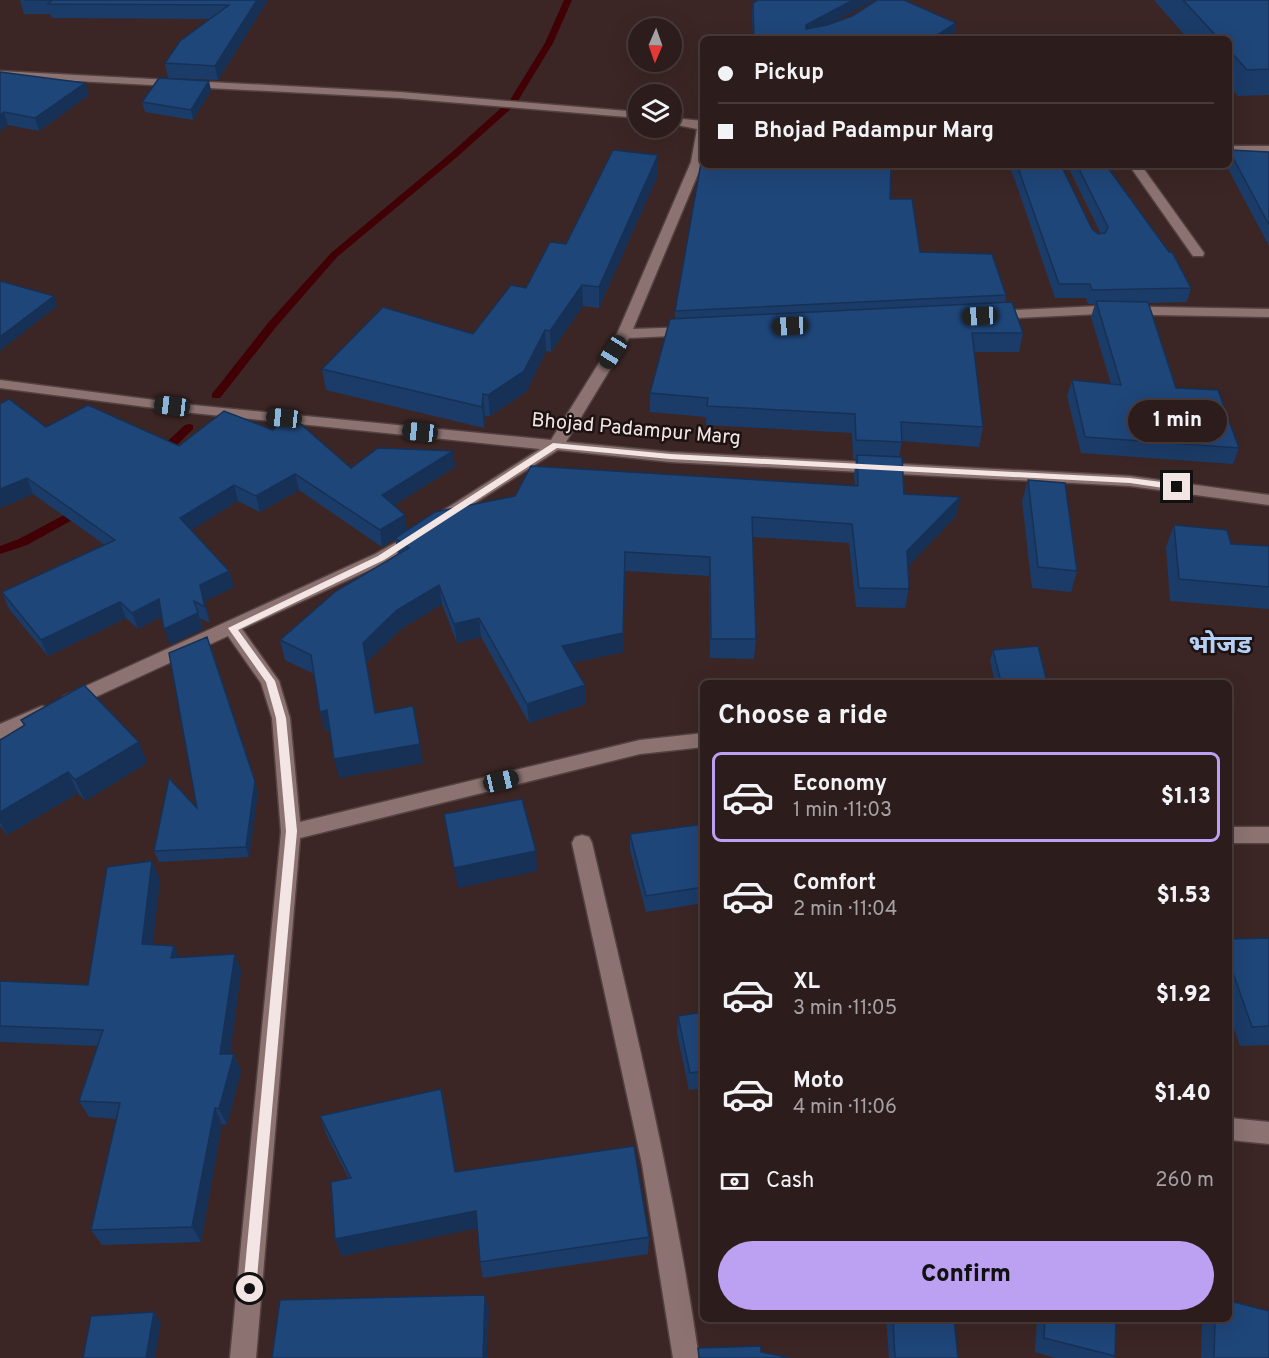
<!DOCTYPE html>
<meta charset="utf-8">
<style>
body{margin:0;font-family:Overpass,"Noto Sans Devanagari",sans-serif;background:#382929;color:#f1f3f6;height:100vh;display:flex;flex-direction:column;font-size:22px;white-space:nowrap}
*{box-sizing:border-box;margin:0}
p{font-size:20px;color:#a6a1a3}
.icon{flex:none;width:33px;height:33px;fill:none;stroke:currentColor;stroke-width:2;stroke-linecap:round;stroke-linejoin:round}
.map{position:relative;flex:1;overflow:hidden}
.details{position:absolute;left:700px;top:680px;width:532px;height:642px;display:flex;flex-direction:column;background:#2c1c1c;border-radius:9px;box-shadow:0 6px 24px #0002,0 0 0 2px #483a3b}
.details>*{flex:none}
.hud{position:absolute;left:700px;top:36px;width:532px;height:132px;border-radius:9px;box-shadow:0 6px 24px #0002,0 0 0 2px #483a3b;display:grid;align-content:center;height:132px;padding:0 18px;background:#2c1c1c}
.needle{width:39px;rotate:182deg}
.controls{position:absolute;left:628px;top:18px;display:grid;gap:12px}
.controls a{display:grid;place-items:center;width:54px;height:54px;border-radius:50%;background:#2c1c1c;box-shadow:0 6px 24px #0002,0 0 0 2px #483a3b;font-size:30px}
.end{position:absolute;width:27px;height:27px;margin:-14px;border:8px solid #f3e5e4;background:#111;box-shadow:0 0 0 3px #111}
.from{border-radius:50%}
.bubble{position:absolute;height:42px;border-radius:21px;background:#2c1c1c;box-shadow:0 6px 24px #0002,0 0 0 2px #483a3b;font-size:20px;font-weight:800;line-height:42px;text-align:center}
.car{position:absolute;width:18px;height:36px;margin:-18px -9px;border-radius:8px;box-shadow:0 0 4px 2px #0007;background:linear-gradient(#222 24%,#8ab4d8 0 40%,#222 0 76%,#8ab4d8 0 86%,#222 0)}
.hud b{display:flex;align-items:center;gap:21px;height:57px;font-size:22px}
.hud b+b{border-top:2px solid #483a3b}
.hud i{width:15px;height:15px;background:#f1f3f6}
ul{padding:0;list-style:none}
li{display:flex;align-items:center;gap:18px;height:90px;margin:0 12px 9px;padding:0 6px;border:3px solid transparent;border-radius:9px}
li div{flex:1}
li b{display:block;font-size:22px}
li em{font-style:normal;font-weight:800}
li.active{border-color:#bca0f2}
li>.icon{width:54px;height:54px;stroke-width:1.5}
h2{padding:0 18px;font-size:27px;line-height:72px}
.pay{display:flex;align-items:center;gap:15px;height:66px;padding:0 18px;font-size:22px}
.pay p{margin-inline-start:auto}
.action{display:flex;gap:12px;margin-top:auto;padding:12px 18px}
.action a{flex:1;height:69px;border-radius:36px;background:#bca0f2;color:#111;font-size:24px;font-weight:800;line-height:69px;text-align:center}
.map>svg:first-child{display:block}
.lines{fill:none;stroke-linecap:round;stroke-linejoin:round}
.stream{fill:#400005;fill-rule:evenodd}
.minor-casing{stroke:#534241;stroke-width:3}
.minor{fill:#8c7371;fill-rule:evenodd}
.wall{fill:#1b3c68}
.shaded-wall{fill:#163155}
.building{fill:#1f4679;stroke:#163155;stroke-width:1.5}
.route{fill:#f3e5e4}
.labels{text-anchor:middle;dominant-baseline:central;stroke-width:5;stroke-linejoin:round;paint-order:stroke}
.street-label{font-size:20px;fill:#f3e5e4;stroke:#1c1212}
.district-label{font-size:26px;font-weight:bold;fill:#b5d0f5;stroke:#1c1212}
</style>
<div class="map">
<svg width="1269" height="1358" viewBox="0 0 1269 1358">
<rect width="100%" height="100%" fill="#3b2625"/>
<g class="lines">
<path class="stream" d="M564,0H572L553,43L516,104L457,157L337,257L276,327L220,398H212V394L268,323L331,253L451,153L510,100L545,43Z
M189,424L193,425V429L165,457H157V451L185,425Z
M81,506L85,507L87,510L85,513L27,545L0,554V546L19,539Z"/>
<g class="minor-casing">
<path id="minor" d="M0,71L400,92L639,112V118L400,98L0,77Z
M672,118L704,121L703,162L633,329L692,327L699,331L692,335L629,338L566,442L670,452L1130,476L1269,495V505L1130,486L670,462L558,450L439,526L433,525L431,521L433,517L540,449L193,413L0,388V380L193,405L551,440L617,334L691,162L697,129L672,124Z
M1230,146H1269V152H1230Z
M1129,165H1141L1204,253L1203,256H1193Z
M1099,306L1269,309V317L1099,314L992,319L985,315L992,311Z
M416,531L422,532L424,536L422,540L387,562L242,629L279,681L290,718L300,822L640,740L704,733V747L640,754L300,838L256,1358H230L281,832L272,718L261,683L228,636L76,706L70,708L64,706L61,701L64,696L375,554Z
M42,706L49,708L51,713L49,718L0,739V724Z
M1230,827H1269V843H1230Z
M582,835L589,837L592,843C632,1014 674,1184 699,1358H673L642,1164L572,843L575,837Z
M1230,1118L1269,1122V1144L1230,1140Z"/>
</g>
<use href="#minor" class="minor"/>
</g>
<path class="wall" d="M20,0H268L218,80L168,78L165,63L211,19L52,18L50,14H24Z
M758,0H874L827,25L956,23L954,35L948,39H753L752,15L753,3Z
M1154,0H1269V95L1238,96L1230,87V39H1188Z
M0,72L89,95L39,131L8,125L0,131Z
M211,90L193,120L145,112L142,102Z
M1230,150L1269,152V246L1226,165H1230Z
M658,155V175L599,308L583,306L551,352L546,351L526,392L490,416H485L484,428L326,390L322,369L473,334L526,288L566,244Z
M1009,165H1061L1092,229L1098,234H1101L1067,165H1106L1191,288L1187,302L1148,303L1176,388L1239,448L1233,464L1081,453L1067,396L1072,380L1111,384L1091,317L1095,304H1088L1086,298H1055L1018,189Z
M890,199L920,252L1006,295L1005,303L1023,333L1019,352H974L983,427L979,447L902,441L899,457L904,494L960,497L956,516L908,566L909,589L905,608L856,607L849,543L753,537L756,639L754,659L710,658L709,576L625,571L623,652L572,663L585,685L586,704L529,723L481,637L457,643L442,604L401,629L367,662L376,713L423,763L339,778L330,730L325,731L320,712L314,674L285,660L280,640L398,555L395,539L382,547L299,490L260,512L238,501L191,530L229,571L234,587L205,601L210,623L200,618L203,629L170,645L162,616L138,629L126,618L48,656L9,609L2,592L105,545L33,494L0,508V404L46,427L179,446L351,468L455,467L394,505L407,530L855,486L854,474L856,459H853L852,433L706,425V417L650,412V393L675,319V311Z
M1028,480L1077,571L1071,592L1032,588L1022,501Z
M1174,525L1231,544L1269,546V618V609L1170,601L1166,547Z
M993,650L1047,682H995L990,661Z
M21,720L147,763L85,801L78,793L7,835L0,826V740L24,726Z
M258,792L249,857L159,862L154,851L197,808Z
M704,824V903L646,912L630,850V834Z
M160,879L152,945L179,958L235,954L241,971L230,1054H234L241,1071L227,1125L222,1124L201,1242L102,1245L91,1230L117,1119L89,1117L79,1101L98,1046L0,1042V981L88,985Z
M1269,938V1045L1240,1046L1230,1017V939Z
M704,1012V1088L689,1090L677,1033L678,1016Z
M445,1107L456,1172L649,1237L648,1254L483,1278L480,1262L477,1228L342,1256L335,1239L349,1179L326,1134L320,1116Z
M886,1318H954L958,1358H889Z
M1037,1318H1116L1115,1356L1114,1358H1056L1035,1352Z
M1202,1318H1230L1269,1358H1201Z"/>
<path class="shaded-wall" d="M257,0H268L218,80L215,66Z
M853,0H874L805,37L806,25Z
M956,23L954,35L948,39H931Z
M209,81L211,90L193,120L191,110Z
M85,83L89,95L39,131L35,118Z
M4,112L8,125L0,131V115Z
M658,155V175L599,308V287Z
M582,285L583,306L551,352L550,331Z
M54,296L57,306L0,351V337Z
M545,330L546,351L526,392L490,416L488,395Z
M483,394L485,416L484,428L482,407Z
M453,451L455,467L385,511L382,495Z
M295,474L299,490L260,512L256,496Z
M27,478L33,494L0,508V489Z
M234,485L238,501L185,534L180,518Z
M960,497L956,516L904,571L907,551Z
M405,515L407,531L382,547L380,530Z
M625,552L623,652L563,665L562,646Z
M229,571L234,587L205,601L210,623L205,607L200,585Z
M439,585L442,604L401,629L367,662L379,732L363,643L397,610Z
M159,599L164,615L138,629L132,613Z
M120,602L126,618L48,656L41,640Z
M198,613L203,629L170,645L164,629Z
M479,618L481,637L457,643L454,624Z
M585,685L586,704L529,723L527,704Z
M327,710L332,729L325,731L320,712Z
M139,742L147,763L85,801L75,780Z
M420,744L423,763L339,778L334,759Z
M68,772L78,793L7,835L0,822V812Z
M255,781L258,792L249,857L246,847Z
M536,851L537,871L458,888L454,868Z
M152,861L160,879L151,962L142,944Z
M174,946L182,963L171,958Z
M235,954L241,971L228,1070L220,1054Z
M234,1054L241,1071L227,1125L219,1109Z
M441,1089L445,1107L459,1189L455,1172Z
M215,1108L222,1124L201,1242L192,1227Z
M476,1211L479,1228L342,1256L335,1239Z
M485,1295L489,1310L487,1358H483Z
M154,1312L161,1323L155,1358H146Z"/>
<path class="building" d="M25,0H257L215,66L165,63L180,41L229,5L48,4L52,0Z
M758,0H853L806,25V29L827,25L852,16L877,0H904L956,23L931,39H754L753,3Z
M1183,0H1269V69L1247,70L1230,51V39H1219Z
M0,72L85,83L35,118L4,112L0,115Z
M159,78L209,81L191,110L142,102Z
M613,150L658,155L599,287L582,285L550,331L545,330L524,371L488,395L483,394L482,407L322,369L383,307L473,334L511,285L526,288L550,242L566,244Z
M1230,150L1269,152V225L1230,152Z
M702,157H704V165H891L890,199H912L920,252L992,254L1006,295L675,311Z
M1017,165H1061L1092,229L1098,234L1105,233L1108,227L1077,165H1106L1169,252H1172L1191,288L1092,290L1090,284H1059Z
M0,281L54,296L0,337Z
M1096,301L1148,302L1176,388L1218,390L1239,448L1085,437L1072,380L1121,385Z
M1012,302L1023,333H972L983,427L901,422L902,442L856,440L855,414L707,406L708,398L650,393L670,319Z
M9,399L46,427L88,405L179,446L224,411L273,430L288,413L351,468L378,448L453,451L382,495L405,515L380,530L295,474L256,496L234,485L180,518L229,571L200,585L205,607L194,601L198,613L164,629L159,599L132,613L120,602L41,640L2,592L115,540L27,478L0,489V404Z
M857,455L902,457L904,494L960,497L907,551L909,589L859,588L852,524L752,517L756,639H711L710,557L625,552L623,633L562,646L585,685L527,704L479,618L454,624L439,585L397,610L363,643L375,713L413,706L420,744L334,759L327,710L320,712L311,655L280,640L336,591L409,548L395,538L435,512L515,496L531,466L858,486Z
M1028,480L1065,483L1077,571L1038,567Z
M1174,525L1227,530L1231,544L1269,546V587L1179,579Z
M207,637L255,781L246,847L154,851L169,778L197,808L169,653Z
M1038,646L1047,682H1001L993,650Z
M84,685L139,742L75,780L68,772L0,812V740L25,725L21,720Z
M522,799L536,851L454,868L444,814Z
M704,824V887L646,896L630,834Z
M152,861L142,944L174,946L171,958L235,954L220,1054H234L219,1109L215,1108L192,1227L91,1230L120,1103L79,1101L103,1030L0,1026V981L88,985L107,867Z
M1269,938V1026L1252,1027L1230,964V939Z
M704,1012V1071L690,1073L678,1016Z
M441,1089L455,1172L634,1146L649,1237L480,1262L476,1211L335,1239L331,1182L351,1178L320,1116Z
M485,1295L483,1358H272L280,1300Z
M1230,1301L1269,1311V1358H1214L1215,1318H1230Z
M154,1312L146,1358H83L91,1316Z
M893,1318H954L958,1358H895Z
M1045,1318H1116L1115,1356L1044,1338Z
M761,1346V1352L791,1358H699L698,1348Z"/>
<path class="route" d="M553,443L670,454L1130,478L1177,484L1181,487L1177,490L1130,483L670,459L557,448L384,560L238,630L275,681L286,718L297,831L256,1289L254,1294L250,1296L245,1294L243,1289L286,831L276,718L266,682L228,628L378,556Z"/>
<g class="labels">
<g class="street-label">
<text transform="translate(636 430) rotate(5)">Bhojad Padampur Marg</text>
</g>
<g class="district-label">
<text x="1220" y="646">भोजड</text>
</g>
</g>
</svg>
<div class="controls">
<a><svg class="needle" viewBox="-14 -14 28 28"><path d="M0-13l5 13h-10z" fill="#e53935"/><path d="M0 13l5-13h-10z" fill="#a6a1a3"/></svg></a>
<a><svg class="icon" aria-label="layers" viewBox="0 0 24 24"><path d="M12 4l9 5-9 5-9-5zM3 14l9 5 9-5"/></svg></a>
</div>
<i class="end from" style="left:250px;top:1289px"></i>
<i class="end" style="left:1177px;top:487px"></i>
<div class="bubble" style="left:1128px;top:400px;width:99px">1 min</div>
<i class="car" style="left:980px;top:316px;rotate:267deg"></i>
<i class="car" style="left:790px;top:326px;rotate:267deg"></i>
<i class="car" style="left:613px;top:352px;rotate:212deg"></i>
<i class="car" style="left:172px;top:406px;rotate:277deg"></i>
<i class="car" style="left:284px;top:418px;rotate:276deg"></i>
<i class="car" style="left:420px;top:432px;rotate:276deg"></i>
<i class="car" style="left:501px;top:781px;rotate:77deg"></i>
<div class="hud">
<b><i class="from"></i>Pickup</b>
<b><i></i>Bhojad Padampur Marg</b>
</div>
<section class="details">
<h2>Choose a ride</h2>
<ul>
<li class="active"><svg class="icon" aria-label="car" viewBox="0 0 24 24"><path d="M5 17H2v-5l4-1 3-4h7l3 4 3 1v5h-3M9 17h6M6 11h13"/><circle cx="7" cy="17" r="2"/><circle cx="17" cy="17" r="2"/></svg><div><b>Economy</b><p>1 min · 11:03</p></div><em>$1.13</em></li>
<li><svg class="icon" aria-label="car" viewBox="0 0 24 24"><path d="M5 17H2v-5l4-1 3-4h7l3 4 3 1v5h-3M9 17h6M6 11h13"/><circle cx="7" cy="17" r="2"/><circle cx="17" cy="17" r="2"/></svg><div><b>Comfort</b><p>2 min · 11:04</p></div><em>$1.53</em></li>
<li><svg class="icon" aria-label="car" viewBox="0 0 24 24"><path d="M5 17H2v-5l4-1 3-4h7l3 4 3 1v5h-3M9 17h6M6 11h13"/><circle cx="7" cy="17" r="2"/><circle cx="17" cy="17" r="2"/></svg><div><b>XL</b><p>3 min · 11:05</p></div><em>$1.92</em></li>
<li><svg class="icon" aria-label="car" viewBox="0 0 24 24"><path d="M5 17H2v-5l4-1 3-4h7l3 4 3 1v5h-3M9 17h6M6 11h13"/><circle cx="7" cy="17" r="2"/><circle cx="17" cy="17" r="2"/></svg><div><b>Moto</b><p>4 min · 11:06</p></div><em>$1.40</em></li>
</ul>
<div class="pay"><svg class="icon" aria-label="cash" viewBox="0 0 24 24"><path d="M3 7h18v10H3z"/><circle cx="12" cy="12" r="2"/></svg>Cash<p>260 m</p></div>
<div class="action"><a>Confirm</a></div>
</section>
</div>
